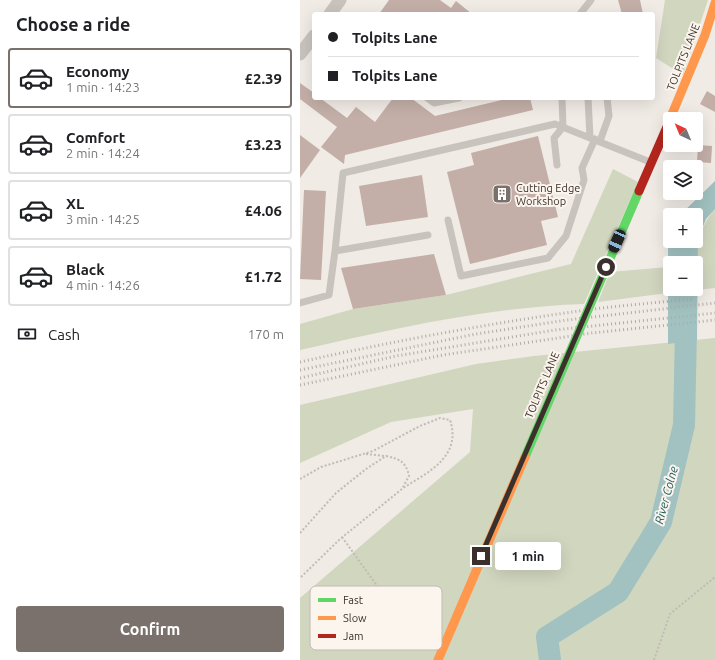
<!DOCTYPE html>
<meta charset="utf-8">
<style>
body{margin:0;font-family:Ubuntu,sans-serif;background:#f6f6f6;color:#202124;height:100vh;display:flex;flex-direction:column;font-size:15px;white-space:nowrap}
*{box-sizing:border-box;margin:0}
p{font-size:13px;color:#757577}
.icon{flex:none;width:22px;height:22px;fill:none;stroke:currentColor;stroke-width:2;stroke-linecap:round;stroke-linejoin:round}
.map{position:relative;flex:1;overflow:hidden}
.side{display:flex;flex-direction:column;background:#fff;width:300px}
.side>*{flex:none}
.hud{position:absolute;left:12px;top:12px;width:343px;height:88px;border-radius:4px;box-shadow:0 4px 16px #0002;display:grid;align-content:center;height:88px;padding:0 16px;background:#fff}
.needle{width:26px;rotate:316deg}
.buttons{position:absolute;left:363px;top:112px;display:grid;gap:8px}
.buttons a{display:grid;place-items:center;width:40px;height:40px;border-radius:4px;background:#fff;box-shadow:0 4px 16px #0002;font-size:20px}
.end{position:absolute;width:18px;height:18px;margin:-9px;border:5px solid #3b302b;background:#fff;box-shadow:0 0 0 2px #fff}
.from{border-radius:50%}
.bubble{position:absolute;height:28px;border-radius:4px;background:#fff;box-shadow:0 4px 16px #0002;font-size:13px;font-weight:600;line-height:28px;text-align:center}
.car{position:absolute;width:12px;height:24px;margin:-12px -6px;border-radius:5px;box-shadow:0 0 3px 1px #0007;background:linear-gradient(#222 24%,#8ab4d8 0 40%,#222 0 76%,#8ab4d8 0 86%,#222 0)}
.hud b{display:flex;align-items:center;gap:14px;height:38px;font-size:15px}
.hud b+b{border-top:1px solid #e0e0e0}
.hud i{width:10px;height:10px;background:#202124}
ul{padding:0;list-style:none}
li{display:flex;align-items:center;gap:12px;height:60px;margin:0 8px 6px;padding:0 8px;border:2px solid #e0e0e0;border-radius:4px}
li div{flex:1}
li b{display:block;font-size:15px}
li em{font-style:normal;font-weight:600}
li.active{border-color:#7a716c}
li>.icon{width:36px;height:36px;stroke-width:1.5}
h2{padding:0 16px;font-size:18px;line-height:48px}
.pay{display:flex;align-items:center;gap:10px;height:44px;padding:0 16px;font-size:15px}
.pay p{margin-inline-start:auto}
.primary-button{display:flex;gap:8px;margin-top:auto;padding:8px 16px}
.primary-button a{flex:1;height:46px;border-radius:4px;background:#7a716c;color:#fff;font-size:16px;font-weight:600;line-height:46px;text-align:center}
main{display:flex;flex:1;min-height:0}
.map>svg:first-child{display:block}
.green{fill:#d1d6bf}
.water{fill:#a1c2c1;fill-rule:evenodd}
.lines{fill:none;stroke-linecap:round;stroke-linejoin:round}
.river{stroke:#a1c2c1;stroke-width:22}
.building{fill:#c3afa7}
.path{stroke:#c2bbb6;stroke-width:2;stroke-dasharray:2 2;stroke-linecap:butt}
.lane{stroke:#c9c3be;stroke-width:7}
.street{stroke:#c9c3be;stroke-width:13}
.fast{stroke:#63d668;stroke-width:9}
.slow{stroke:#ff974d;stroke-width:9}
.jam{stroke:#b3261e;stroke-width:9}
.rail{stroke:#b1aca8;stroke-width:3;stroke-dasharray:1 3;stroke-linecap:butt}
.route{stroke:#3b302b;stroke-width:5}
.labels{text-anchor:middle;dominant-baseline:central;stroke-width:4;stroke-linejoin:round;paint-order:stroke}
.street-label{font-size:11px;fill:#3b302b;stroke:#fbf5ee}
.poi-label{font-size:11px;fill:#3b302b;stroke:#fbf5ee;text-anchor:start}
.water-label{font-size:12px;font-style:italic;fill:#1f5a5e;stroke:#fbf5ee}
.key{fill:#fbf5ee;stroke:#c1bab4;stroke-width:1}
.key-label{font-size:11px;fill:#3b302b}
</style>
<main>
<section class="side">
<h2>Choose a ride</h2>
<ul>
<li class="active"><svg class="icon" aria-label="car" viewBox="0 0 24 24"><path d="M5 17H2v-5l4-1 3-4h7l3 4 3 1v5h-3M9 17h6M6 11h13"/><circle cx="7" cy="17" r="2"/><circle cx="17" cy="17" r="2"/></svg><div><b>Economy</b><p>1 min · 14:23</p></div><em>£2.39</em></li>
<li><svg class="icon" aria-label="car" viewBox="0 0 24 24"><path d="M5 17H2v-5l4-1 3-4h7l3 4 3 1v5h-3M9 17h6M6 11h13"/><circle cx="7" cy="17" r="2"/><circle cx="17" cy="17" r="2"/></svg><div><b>Comfort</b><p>2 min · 14:24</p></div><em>£3.23</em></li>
<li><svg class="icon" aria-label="car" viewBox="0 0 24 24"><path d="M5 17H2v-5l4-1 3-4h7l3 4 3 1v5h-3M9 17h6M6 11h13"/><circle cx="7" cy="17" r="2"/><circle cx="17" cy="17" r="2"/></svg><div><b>XL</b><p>3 min · 14:25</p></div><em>£4.06</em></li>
<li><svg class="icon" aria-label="car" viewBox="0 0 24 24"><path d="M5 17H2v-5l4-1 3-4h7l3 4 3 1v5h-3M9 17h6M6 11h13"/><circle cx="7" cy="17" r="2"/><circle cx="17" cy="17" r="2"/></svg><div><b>Black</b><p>4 min · 14:26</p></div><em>£1.72</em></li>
</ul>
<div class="pay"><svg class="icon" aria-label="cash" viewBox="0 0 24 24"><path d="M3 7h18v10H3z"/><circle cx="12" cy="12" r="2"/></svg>Cash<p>170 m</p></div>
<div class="primary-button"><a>Confirm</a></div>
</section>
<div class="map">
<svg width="415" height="660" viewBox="0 0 415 660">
<rect width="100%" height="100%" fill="#f0ebe5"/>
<path class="green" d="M365,0H408L383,75L356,58Z
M313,169L338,182L284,304C188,307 93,329 0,350V324L53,309L146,295L271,264Z
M415,209V288L397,290C398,259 393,234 415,209Z
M368,267V293L298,302L310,272Z
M415,338V660H0V598L170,452L173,409L91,422L0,463V405L176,364L234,356Z"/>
<path class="water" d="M415,181V209L406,219L398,239L397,340L368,344V234L370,230V241H396V215H380ZM370,263H396V289H370Z"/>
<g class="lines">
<path class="river" d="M250,660L247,637L318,592L361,522L384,425L386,330"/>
</g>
<path class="building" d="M89,0H140L151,8L156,1L172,14H79Z
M318,0H340L343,14H322Z
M0,83L14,93V98H20L47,118L56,107L75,122L93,98H111L135,116L210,98H230L233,110L45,155L44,164L21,147L37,127L0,99Z
M407,91L415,96V112L400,104Z
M0,135L20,150L0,178Z
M238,136L258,217L241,221L247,245L170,264L147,172L174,165L171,153Z
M398,145L412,146L411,163L397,162Z
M122,175L128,217L66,226L59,186Z
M4,190L26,191L21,280L0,279Z
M134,254L146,295L53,309L41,268Z"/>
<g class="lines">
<path class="path" d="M66,454L85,456
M0,479L21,467L73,451L120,426L140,418L150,420C162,456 129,472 103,488
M0,533L36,493L66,469L86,456C100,459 106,462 109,476L102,489L40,539L0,578
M42,537L83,594L132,633
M354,660L370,614L415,577"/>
<path class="lane" d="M280,14L291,0
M127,98L134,103L159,98
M288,98L290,137
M300,141L309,116L307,98
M257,165L254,138L263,127L262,98
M148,220L161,276L248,258L266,236L284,180L282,168L295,139
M128,235L35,251L43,173L255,124L350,162
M0,303L29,295L35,251"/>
<path class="street" d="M30,14L40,0
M0,54L14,36"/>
<path class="fast" d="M225,457L339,191"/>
<path class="slow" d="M370,119L405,35L415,3
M138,660L225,457"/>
<path class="jam" d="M339,191L370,120"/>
<path class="rail" d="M0,362C90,342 181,325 272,312C312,306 353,303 393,299
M0,370L176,334L267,320L415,303
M0,378L96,356L255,330L415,313
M0,385L143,355L292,333L415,320"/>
</g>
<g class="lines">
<path class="route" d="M181,556L306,267"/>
</g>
<defs>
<g id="building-square" transform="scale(1)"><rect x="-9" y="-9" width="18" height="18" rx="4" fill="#7a716c" stroke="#fbf5ee"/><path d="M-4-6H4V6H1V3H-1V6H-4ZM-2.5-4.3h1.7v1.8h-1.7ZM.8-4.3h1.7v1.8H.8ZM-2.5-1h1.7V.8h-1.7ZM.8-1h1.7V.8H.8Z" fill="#fff"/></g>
</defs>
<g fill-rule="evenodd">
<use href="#building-square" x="202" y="194"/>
</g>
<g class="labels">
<g class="street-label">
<text transform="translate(383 57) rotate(-68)">TOLPITS LANE</text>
<text transform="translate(242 385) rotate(-67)">TOLPITS LANE</text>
</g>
<g class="poi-label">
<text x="216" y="188">Cutting Edge<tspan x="216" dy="13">Workshop</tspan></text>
</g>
<g class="water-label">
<text transform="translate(366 495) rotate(-75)">River Colne</text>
</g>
</g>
<rect x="10" y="586" width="132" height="64" rx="6" class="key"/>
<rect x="18" y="598" width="18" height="4" fill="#63d668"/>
<rect x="18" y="616" width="18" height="4" fill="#ff974d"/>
<rect x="18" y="634" width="18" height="4" fill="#b3261e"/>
<g class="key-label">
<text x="43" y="604">Fast</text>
<text x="43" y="622">Slow</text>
<text x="43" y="640">Jam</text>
</g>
</svg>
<div class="buttons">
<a><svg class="needle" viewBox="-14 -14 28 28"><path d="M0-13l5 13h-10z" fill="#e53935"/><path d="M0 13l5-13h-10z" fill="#757577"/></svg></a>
<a><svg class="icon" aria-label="layers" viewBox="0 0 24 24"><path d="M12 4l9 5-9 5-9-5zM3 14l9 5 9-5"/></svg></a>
<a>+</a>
<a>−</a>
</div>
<i class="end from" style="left:306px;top:267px"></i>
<i class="end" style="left:181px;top:556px"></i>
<div class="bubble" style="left:195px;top:542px;width:66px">1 min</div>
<i class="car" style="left:317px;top:241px;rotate:204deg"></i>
<div class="hud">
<b><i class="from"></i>Tolpits Lane</b>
<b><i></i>Tolpits Lane</b>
</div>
</div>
</main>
